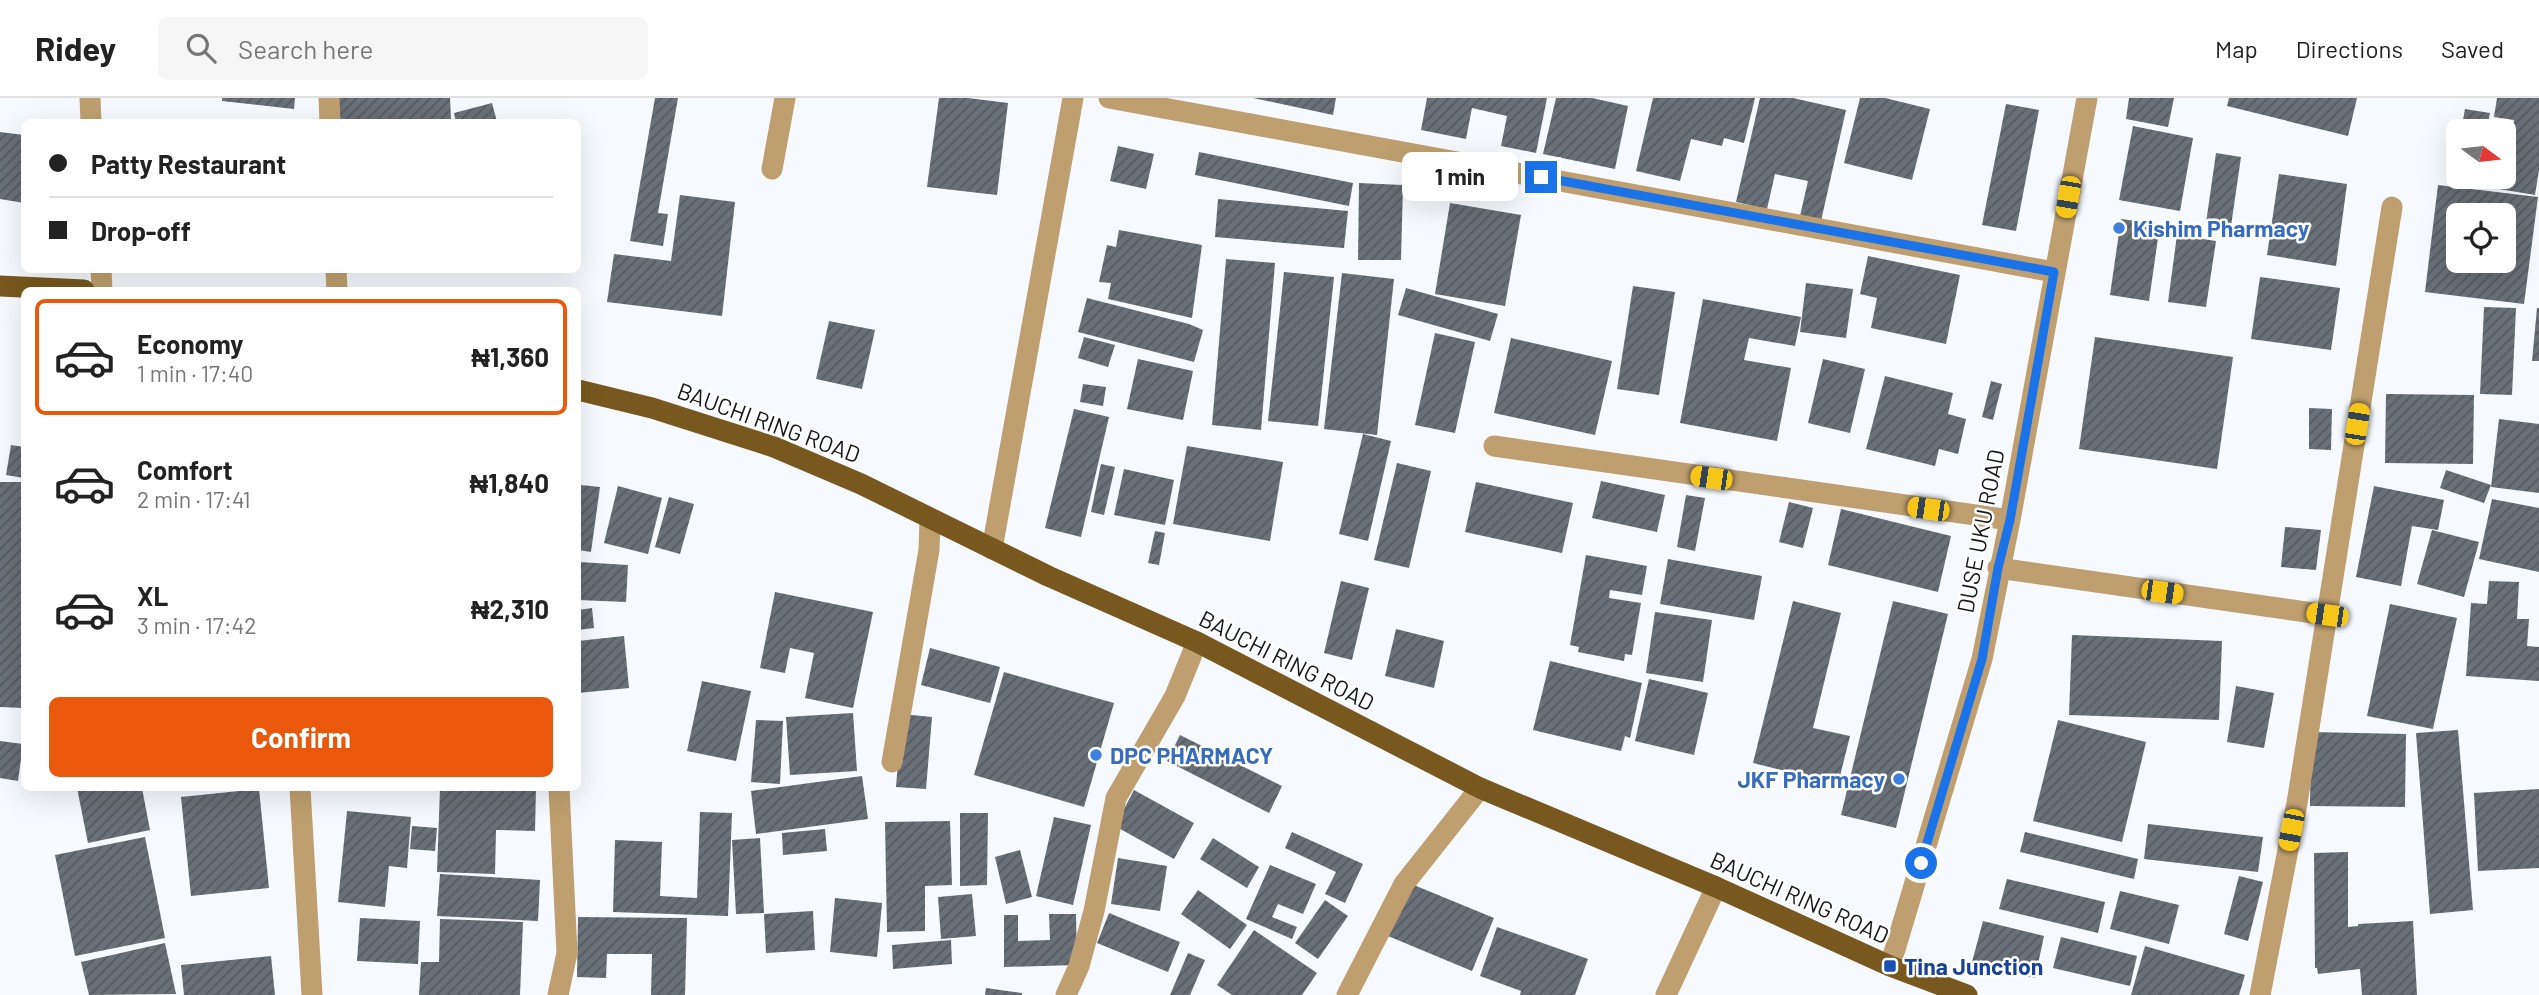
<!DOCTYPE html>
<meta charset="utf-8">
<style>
body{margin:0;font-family:Barlow,sans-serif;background:#f6f6f6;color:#222;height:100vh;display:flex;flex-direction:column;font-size:26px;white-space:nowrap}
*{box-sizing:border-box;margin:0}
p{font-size:23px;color:#767676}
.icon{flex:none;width:38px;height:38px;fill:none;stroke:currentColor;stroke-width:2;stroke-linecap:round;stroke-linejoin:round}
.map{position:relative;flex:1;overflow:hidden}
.side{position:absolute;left:21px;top:189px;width:560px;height:504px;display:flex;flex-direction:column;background:#fff;border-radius:10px;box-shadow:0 7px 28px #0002}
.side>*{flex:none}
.banner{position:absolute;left:21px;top:21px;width:560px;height:154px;border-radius:10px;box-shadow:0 7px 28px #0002;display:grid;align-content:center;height:154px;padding:0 28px;background:#fff}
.needle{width:46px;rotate:105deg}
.tools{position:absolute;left:2446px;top:21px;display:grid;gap:14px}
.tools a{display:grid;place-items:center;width:70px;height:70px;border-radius:10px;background:#fff;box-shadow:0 7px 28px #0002;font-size:35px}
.end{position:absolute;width:32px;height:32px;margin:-16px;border:9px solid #1a73e8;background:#fff;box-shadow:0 0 0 4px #fff}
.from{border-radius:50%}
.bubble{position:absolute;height:49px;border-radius:10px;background:#fff;box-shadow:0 7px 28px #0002;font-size:23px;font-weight:700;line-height:49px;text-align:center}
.car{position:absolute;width:21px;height:42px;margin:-21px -10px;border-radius:9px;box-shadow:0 0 5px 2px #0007;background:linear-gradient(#f5c518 24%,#345 0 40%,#f5c518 0 76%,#345 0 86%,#f5c518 0)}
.banner b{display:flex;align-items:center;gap:24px;height:66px;font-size:26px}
.banner b+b{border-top:2px solid #e0e0e0}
.banner i{width:18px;height:18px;background:#222}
ul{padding:12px 0 0;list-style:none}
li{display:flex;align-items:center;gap:21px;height:116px;margin:0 14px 10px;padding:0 14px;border:4px solid transparent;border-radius:10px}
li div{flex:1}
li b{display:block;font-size:26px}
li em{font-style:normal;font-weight:700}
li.active{border-color:#ea580c}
li>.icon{width:63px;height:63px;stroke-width:1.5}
.primary-button{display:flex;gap:14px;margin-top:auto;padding:14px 28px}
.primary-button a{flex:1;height:80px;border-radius:10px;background:#ea580c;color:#fff;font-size:28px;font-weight:700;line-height:80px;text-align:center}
header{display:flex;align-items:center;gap:42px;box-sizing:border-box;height:98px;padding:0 35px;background:#fff;border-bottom:2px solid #e0e0e0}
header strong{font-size:33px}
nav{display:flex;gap:38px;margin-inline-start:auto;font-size:24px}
.search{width:490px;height:63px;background:#f6f6f6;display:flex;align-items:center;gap:18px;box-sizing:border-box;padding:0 24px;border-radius:10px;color:#767676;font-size:26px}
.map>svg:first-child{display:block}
.building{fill:url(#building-hatch);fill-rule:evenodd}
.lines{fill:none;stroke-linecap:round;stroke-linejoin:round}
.minor{stroke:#bf9f6f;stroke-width:21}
.major{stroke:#79581f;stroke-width:21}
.route{stroke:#1a73e8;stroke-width:9}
.shop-dot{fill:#3f7fe0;stroke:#fff;stroke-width:2.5}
.transit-dot{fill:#1a4fb4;stroke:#fff;stroke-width:2.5}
.labels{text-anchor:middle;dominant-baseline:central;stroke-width:5;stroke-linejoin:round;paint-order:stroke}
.shop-label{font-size:23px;font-weight:bold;fill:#366cbe;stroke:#fff;text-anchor:start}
.street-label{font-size:23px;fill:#141619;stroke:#fff}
.transit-label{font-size:23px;font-weight:bold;fill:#164399;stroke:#fff;text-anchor:start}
</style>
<header>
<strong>Ridey</strong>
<div class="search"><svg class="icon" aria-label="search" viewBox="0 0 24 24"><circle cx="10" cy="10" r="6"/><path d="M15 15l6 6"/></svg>Search here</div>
<nav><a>Map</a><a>Directions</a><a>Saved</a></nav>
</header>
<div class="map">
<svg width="2539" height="897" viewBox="0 0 2539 897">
<defs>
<pattern id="building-hatch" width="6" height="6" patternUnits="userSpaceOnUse" patternTransform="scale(1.75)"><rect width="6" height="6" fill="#6a7077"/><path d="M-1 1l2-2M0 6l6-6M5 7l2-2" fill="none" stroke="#565b61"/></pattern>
</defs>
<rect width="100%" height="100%" fill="#f6faff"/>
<path class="building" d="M222,0H295L294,11L222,3Z
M338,0H450L451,21L340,24Z
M655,0H678L658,115L668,116L663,148L630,143Z
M939,0H968L1008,5L997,97L927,89Z
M1253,0H1336L1333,17Z
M1427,0H1547L1536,55L1501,48L1507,18L1472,10L1466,41L1421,32Z
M1556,0H1592L1628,8L1615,71L1543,56Z
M1653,0H1755L1744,45L1724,40L1722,48L1691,41L1680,83L1636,73Z
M1760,0H1793L1846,12L1821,123L1800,118L1808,83L1775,76L1767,111L1736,104Z
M1860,0H1885L1930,11L1912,82L1844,65Z
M2129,0H2174L2168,29L2126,21Z
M2229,0H2357L2348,38L2227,8Z
M2497,0H2539V72L2535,97L2481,88L2483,79H2504L2505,73L2514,22L2494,19Z
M492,5L497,24H456L454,15Z
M2006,6L2039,12L2016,133L1982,127Z
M2465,11L2490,15L2486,33H2461Z
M2133,28L2193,40L2180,113L2119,102Z
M0,34L24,37V105L0,101Z
M1118,48L1154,56L1146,91L1110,83Z
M1199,54L1353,85L1349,108L1195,77Z
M2457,54L2459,55V79L2453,78Z
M2216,55L2241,59L2231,128L2206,125Z
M2279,76L2347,86L2336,168L2267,157Z
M1359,85L1403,87L1401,162H1358Z
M2438,87L2538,99L2524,206L2425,194ZM2459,117H2504V132H2507L2504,163H2459Z
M680,97L735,104L722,218L607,204L614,156L671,163Z
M1218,101L1348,113L1344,150L1215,139Z
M1450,105L1521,117L1505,208L1435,196Z
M2121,121L2160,126L2149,203L2110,197Z
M1119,132L1202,147L1192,220L1108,201L1111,185L1099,184L1107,147L1116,149Z
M2177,137L2216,143L2206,209L2168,204Z
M1868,158L1960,177L1946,246L1871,230L1877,200L1860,196Z
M1226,161L1275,165L1261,332L1212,327Z
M1284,174L1334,179L1318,328L1268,323Z
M1342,175L1394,181L1377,337L1324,331Z
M2260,179L2340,190L2331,252L2251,241Z
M1806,185L1853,191L1846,240L1800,234Z
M1633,188L1675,194L1659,297L1617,291Z
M1406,190L1498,216L1490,243L1398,217Z
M1087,200L1189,226L1203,232L1194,264L1078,234Z
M1703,201L1801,219L1795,248L1749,240L1744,262L1791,270L1777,343L1680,325Z
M2484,209L2516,210L2512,297L2480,296Z
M2537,210H2539V263H2532Z
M829,223L875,232L862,291L816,281Z
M1435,235L1475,244L1455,335L1415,327Z
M1084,239L1115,247L1108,269L1078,260Z
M2095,239L2233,259L2217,371L2079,351Z
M1511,240L1612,263L1595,337L1494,315Z
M1138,261L1193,273L1183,322L1127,311Z
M1823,261L1865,271L1850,335L1808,325Z
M1885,278L1953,295L1948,316L1966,321L1958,356L1939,351L1935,368L1866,351Z
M1991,283L2002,286L1993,322L1982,319Z
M1083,286L1106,289L1103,308L1080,304Z
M2386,296L2474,297L2473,366L2385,365Z
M2309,310L2332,311L2331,352L2309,351Z
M1074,311L1109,319L1081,439L1045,430Z
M2499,321L2539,326V395L2491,389Z
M1363,336L1391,343L1368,443L1339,436Z
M11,347L24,349V380L6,377Z
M1187,348L1283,364L1270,443L1173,426Z
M1397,365L1431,373L1409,470L1374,462Z
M1101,366L1115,369L1104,417L1091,414Z
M1124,371L1174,382L1165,427L1114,417Z
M2446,372L2491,387L2484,405L2440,390Z
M1601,383L1665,397L1657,434L1592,420Z
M0,384H24V610L0,609Z
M1476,384L1573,405L1562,455L1465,434Z
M581,387L600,389L591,454L578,452V409Z
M618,388L662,400L648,456L604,445Z
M2374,388L2444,402L2438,432L2412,428L2401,488L2356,479Z
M1686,397L1705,400L1695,453L1677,449Z
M669,399L694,406L680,456L655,449Z
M2492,401L2539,410V474L2479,461Z
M1789,404L1813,410L1803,450L1779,444Z
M1841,411L1951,438L1938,494L1828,467Z
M2285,429L2321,432L2316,472L2281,469Z
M2432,432L2479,444L2464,499L2417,486Z
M1155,433L1165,435L1159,467L1148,465Z
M1586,457L1647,468L1642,497L1610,492L1609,500L1641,505L1632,557L1625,556L1624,563L1578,554L1579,549L1570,547Z
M1668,461L1762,478L1754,522L1660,506Z
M579,464L628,467L626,504L578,502Z
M1341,483L1369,490L1352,562L1324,555Z
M2489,483L2519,484L2517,521H2529L2527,548L2539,549V583L2466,578L2471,505L2487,506Z
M775,494L873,514L853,610L805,600L814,555L790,550L785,575L760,570Z
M1793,503L1841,515L1813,630L1850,638L1838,686L1753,665Z
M1893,503L1948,516L1896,730L1841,717Z
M2390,506L2457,520L2433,631L2367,618Z
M592,510L594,530L578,532V512Z
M1655,514L1712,522L1703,584L1646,575Z
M1396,531L1444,543L1434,590L1385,578Z
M2072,537L2222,543L2219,622L2069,617Z
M624,538L629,590L578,595V543Z
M930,550L1000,569L990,605L921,587Z
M1550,563L1642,585L1630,640L1625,638L1621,653L1533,632Z
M1004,574L1114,605L1084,709L974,677Z
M1649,581L1708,595L1694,657L1635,643Z
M702,583L751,593L736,663L687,653Z
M2236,588L2274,595L2264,650L2227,644Z
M853,615L857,673L790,677L786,619Z
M902,616L932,619L926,691L896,689Z
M756,622L783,623L780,686L751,684Z
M2058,622L2146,644L2122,744L2033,723Z
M2458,632L2473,812L2430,816L2416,635Z
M2311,634L2406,636L2405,709L2310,708Z
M1180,637L1282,688L1269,715L1167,663Z
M0,643L23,646L18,683L0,680Z
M862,678L868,721L756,736L751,693Z
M77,690H142L150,732L88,745Z
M440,690H536L535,733L496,732L495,776L437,774Z
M259,691L269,790L191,798L181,699Z
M2539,691V770L2478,773L2474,695Z
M1134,692L1194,725L1174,761L1115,728Z
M347,713L411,719L407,770L389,768L385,809L338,804Z
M700,714L732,715L728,818L613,814L615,742L662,744L660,798L697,800Z
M960,715H988L987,787L960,788Z
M1054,719L1091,727L1073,807L1036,798Z
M950,723L952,787L925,788V833L887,834L885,724Z
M2148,726L2263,739L2258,774L2144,761Z
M412,728L437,730L435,753L410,751Z
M825,731L827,753L783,757L782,735Z
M1292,734L1363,766L1345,805L1325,796L1336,774L1285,750Z
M2025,734L2138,761L2134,781L2020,754Z
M145,739L165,840L75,858L55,757Z
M760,740L764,815L736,816L732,742Z
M1213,740L1259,769L1247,790L1200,761Z
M1020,752L1032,799L1006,806L995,759Z
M2348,754V829L2358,828V826L2413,823L2417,897H2362L2360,871L2318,876L2317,870H2315L2314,755Z
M1118,760L1167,768L1160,813L1111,806Z
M1270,767L1316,786L1303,816L1278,806L1272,819L1297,829L1292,841L1246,821Z
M440,776L540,782L538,823L437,818Z
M2239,778L2263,784L2248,843L2224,836Z
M2007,781L2105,804L2098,835L1999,811Z
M1409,785L1494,820L1472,873L1388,838Z
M1198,792L1247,827L1230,851L1181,816Z
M2120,793L2179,807L2169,846L2110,831Z
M972,796L976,838L941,841L938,799Z
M835,800L882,805L877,859L830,854Z
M1325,802L1348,818L1318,861L1295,845Z
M813,813L815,852L766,855L764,816Z
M1109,815L1180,844L1168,874L1097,845Z
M1049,816H1076L1077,867L1004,869V817H1018V843L1050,842Z
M578,819L687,820L685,897H651L652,856H607L606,880L577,879Z
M360,820L420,823L418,866L357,863Z
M440,821L523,824L520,897H419L421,864H439Z
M1983,823L2044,838L2035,880L1972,864Z
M1497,829L1588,861L1575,897H1520L1521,893L1480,878Z
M1254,832L1317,875L1302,897H1232L1217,887Z
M2061,839L2137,858L2130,888L2053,870Z
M951,842L952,866L893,871L892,847Z
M165,845L176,896L89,897L81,864Z
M2145,848L2245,877L2239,897H2131Z
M1188,855L1205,862L1190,897H1170Z
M271,858L275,897H184L181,867Z
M986,890L1022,895V897H985Z"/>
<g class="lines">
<path class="minor" d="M90,0L91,24
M329,0L330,24
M1109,0L2054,174
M772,71L785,0
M101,172L102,192
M336,172L337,192
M1494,348L2010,422
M992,451L1073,0
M1998,470L2327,517
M892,664L929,452L930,421
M300,690L312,897
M1890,868L1982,561L2010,422L2087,0
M558,897L567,855L559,690
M1066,897L1079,868L1094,813L1116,700L1175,598L1197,544
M1347,897L1404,786L1480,690
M1666,897L1716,789
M2260,897L2297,705L2392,109"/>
<path class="major" d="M0,188L84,192
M578,292L652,310L774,349L861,386L1048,478L1197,544L1480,690L1716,789L1890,868L1967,897"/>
</g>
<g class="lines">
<path class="route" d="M1541,79L2054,174L2010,422L1998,470L1982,561L1921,765"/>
</g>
<g class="shop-dot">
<circle cx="2119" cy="130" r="7"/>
<circle cx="1096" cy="657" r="7"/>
<circle cx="1899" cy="681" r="7"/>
</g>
<rect class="transit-dot" x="1883" y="861" width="14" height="14" rx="3.5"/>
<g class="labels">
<g class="shop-label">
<text x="2133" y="130">Kishim Pharmacy</text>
<text x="1110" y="657">DPC PHARMACY</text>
<text x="1885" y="681" text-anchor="end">JKF Pharmacy</text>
</g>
<g class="street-label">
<text transform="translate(769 324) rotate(20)">BAUCHI RING ROAD</text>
<text transform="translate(1980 433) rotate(-79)">DUSE UKU ROAD</text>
<text transform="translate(1287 562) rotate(27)">BAUCHI RING ROAD</text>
<text transform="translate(1800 799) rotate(24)">BAUCHI RING ROAD</text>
</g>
<g class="transit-label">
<text x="1904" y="868">Tina Junction</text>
</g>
</g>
</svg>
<div class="tools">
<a><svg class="needle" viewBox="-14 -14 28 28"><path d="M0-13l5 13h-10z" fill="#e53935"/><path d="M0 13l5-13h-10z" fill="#767676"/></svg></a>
<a><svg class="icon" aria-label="locate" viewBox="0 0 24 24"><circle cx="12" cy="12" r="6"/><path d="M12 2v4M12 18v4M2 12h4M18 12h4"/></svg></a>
</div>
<i class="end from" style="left:1921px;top:765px"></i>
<i class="end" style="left:1541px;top:79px"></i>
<div class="bubble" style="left:1402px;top:54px;width:116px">1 min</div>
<i class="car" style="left:2068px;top:99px;rotate:190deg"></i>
<i class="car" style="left:2357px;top:326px;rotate:9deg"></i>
<i class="car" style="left:1711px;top:380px;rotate:278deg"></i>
<i class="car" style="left:1928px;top:411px;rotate:278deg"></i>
<i class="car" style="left:2162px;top:494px;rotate:98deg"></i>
<i class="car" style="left:2327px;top:517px;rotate:278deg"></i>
<i class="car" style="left:2291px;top:732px;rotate:191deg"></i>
<div class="banner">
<b><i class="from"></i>Patty Restaurant</b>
<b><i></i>Drop-off</b>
</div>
<section class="side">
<ul>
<li class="active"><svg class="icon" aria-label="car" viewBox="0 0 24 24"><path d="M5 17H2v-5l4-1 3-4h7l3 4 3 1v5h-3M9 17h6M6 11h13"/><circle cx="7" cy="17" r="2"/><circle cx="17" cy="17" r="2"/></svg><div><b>Economy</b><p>1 min · 17:40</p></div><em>₦1,360</em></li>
<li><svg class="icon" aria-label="car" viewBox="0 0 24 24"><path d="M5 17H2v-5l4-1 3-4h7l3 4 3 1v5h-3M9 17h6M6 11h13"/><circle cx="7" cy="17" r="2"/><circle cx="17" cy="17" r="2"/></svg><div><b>Comfort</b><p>2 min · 17:41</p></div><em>₦1,840</em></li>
<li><svg class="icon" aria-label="car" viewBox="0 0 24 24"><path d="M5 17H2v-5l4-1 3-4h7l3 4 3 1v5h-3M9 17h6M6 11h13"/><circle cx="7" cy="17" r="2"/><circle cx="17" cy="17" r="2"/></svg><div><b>XL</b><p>3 min · 17:42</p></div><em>₦2,310</em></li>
</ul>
<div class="primary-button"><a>Confirm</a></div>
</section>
</div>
